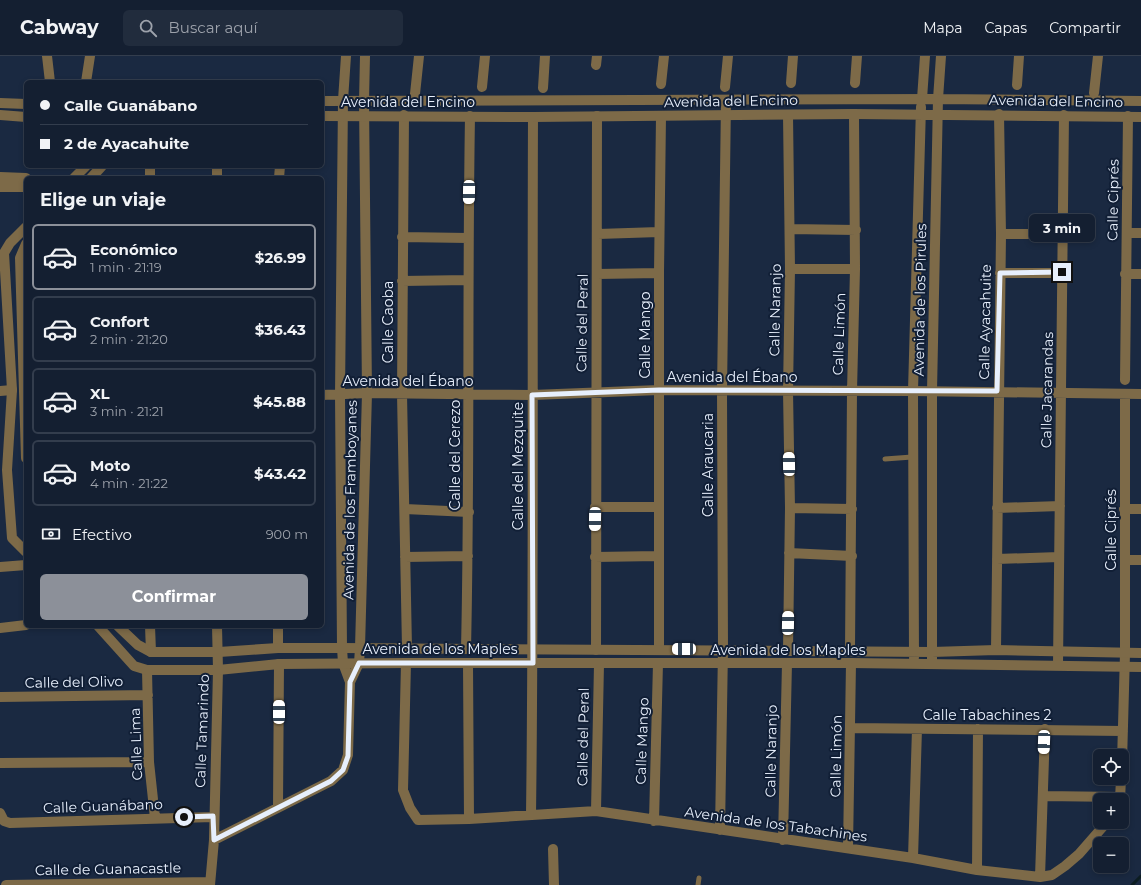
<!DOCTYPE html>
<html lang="es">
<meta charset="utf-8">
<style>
body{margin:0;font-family:Montserrat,sans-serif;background:#212c3d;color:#f1f3f6;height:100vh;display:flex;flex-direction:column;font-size:15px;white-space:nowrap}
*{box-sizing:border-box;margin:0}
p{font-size:13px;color:#9da2ab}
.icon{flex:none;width:22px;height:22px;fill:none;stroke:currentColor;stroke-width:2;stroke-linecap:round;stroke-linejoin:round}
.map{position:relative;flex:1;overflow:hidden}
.sheet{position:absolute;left:24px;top:120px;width:300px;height:452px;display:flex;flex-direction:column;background:#141f31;border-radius:6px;box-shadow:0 2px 6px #0003,0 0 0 1px #333d4d}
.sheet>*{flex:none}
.top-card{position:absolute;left:24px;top:24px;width:300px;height:88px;border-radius:6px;box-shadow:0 2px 6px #0003,0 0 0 1px #333d4d;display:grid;align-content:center;height:88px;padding:0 16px;background:#141f31}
.fabs{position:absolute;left:1093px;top:693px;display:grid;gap:8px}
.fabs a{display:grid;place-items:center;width:36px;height:36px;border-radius:6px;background:#141f31;box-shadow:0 2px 6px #0003,0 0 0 1px #333d4d;font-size:20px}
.end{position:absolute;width:18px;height:18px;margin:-9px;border:5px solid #e7effc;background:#111;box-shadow:0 0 0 2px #111}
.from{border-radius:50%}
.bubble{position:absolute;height:28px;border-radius:6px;background:#141f31;box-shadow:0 2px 6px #0003,0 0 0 1px #333d4d;font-size:13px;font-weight:700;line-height:28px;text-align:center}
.car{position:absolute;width:12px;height:24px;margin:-12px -6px;border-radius:5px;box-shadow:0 0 3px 1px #0007;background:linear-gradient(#fff 24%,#345 0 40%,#fff 0 76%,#345 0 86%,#fff 0)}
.top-card b{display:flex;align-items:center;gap:14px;height:38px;font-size:15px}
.top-card b+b{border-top:1px solid #333d4d}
.top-card i{width:10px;height:10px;background:#f1f3f6}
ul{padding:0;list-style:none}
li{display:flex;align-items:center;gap:12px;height:66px;margin:0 8px 6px;padding:0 8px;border:2px solid #333d4d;border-radius:6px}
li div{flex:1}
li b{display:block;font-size:15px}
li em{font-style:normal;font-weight:700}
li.on{border-color:#8c9099}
li>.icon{width:36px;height:36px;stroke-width:1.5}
h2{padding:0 16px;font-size:18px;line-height:48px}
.pay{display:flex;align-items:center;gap:10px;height:44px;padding:0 16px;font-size:15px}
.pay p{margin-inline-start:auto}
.primary-button{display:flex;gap:8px;margin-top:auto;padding:8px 16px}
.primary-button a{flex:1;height:46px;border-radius:6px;background:#8c9099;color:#fff;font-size:16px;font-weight:700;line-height:46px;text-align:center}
header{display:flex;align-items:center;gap:24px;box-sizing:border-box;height:56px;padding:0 20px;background:#141f31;border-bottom:1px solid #333d4d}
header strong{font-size:19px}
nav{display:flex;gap:22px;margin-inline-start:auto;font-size:14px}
.search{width:280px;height:36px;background:#212c3d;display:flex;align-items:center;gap:10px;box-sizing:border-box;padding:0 14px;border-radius:6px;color:#9da2ab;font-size:15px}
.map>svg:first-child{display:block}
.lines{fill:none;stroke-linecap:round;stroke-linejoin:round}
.stream{stroke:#0c1d21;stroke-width:3}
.service{stroke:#7d6a48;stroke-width:5}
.minor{stroke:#7d6a48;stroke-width:10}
.tertiary{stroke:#7d6a48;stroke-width:10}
.route{stroke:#e7effc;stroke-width:5}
.labels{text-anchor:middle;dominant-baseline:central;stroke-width:4;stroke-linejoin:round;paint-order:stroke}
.street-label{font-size:14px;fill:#e7effc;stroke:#111f36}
</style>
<header>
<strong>Cabway</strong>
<div class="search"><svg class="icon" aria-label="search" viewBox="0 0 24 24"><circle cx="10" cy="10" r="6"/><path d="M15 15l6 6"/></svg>Buscar aquí</div>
<nav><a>Mapa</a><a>Capas</a><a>Compartir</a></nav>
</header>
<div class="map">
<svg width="1141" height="829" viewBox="0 0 1141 829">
<rect width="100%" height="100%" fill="#1a2941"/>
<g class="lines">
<path class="stream" d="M1132,829L1141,820"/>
<path class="service" d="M885,403L912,401
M698,829L699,822"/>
<path class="minor" d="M47,0L50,26
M346,0L343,44L340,339L342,592L343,607L350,626
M596,9L597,0
M86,26L90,0
M791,27L793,0
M855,27L857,0
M661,28L664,0
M1017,29L1019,0
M482,31L485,0
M725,31L728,0
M543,32L545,0
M1094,37L1098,0
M415,38L419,0
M922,43L925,0
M938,43L941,0
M404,59L402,338L407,592
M150,110V122
M0,121L26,122
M217,122V110
M279,122L280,110
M0,131H26
M790,173L856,174
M1127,177H1141
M598,178L659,176
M1001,178H1063
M402,181L468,182
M790,213H855
M1000,217H1062
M597,218L659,217
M1125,218H1141
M402,225L468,224
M1125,324L1128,60
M0,335L12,334
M322,339L367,337L532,339L659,334L913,335L1141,338
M595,451H658
M790,452L852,453
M997,452L1060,450
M405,453L469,456
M1124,453H1141
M789,497L852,500
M405,501L468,500
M595,501L658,500
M997,503L1059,501
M1125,504H1141
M0,511L26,509
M150,570L151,596
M278,570V592
M0,572L26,569
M466,593C470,415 467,238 470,60
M659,593V217L661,60
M596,594L597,60
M788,594L790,452L788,335L790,213L788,59
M850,594L852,335L855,213L854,58
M996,594L1001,178L999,58
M406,607L403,734L410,752L418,764L469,763L596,755L913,802L977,814L1040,821L1052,819L1065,810L1079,798L1107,766
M468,608L469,763
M1058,609L1064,59
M147,614L149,706L155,762
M0,641L148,639
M851,672L1123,675
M1122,706L1125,597V338
M0,707L149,706
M1043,740L1121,741
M1120,744L1121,722
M278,751L279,608
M596,755L599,608
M0,757L4,765L10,767L213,761
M531,759C534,527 532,294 533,61
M654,765L658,607
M720,774L723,593L722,335L726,45
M214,784L331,725L343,714L348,699L350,626L359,607L360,592L367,337L364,45L365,0
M783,784L787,607
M848,792L851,607
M553,793L554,829
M913,802L917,673
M977,814L978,673
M1040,821L1045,673
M6,829L210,826
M210,829L214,784L218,614L217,570"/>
<path class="tertiary" d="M322,45L938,43L1141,45
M0,47L26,48
M0,59L26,61
M322,60L533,61L854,58L1141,61
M74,122L86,110
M91,122L102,110
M26,171L10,187L4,197L12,334L7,414L12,482L26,496
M26,188L20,202L26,402
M98,570L134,610L147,614H218L279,608L406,607H851L1141,611
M118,570L138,589L151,596H219L278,592H342L932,596L996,594L1141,597
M914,601L913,335L921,51
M932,603V335L938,43"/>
</g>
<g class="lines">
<path class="route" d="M184,761L213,760L214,784L331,725L343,714L348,700L350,626L359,607H533L532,339L659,334L997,335L1000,217L1062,216"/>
</g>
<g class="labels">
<g class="street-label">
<text transform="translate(731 45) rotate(-1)">Avenida del Encino</text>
<text transform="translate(1056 45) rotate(1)">Avenida del Encino</text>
<text x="408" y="46">Avenida del Encino</text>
<text transform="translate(1113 144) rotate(-89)">Calle Ciprés</text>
<text transform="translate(920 244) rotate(-89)">Avenida de los Pirules</text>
<text transform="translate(775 254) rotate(-89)">Calle Naranjo</text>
<text transform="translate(388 266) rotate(-90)">Calle Caoba</text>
<text transform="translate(985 266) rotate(-89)">Calle Ayacahuite</text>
<text transform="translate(582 267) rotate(-89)">Calle del Peral</text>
<text transform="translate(839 278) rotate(-88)">Calle Limón</text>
<text transform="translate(645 279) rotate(-90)">Calle Mango</text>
<text x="732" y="321">Avenida del Ébano</text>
<text x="408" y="325">Avenida del Ébano</text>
<text transform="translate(1047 334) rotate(-89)">Calle Jacarandas</text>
<text transform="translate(455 399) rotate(-90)">Calle del Cerezo</text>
<text transform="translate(708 409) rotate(-90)">Calle Araucaria</text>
<text transform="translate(518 410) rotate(-90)">Calle del Mezquite</text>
<text transform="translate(350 444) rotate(-89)">Avenida de los Framboyanes</text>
<text transform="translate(1111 474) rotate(-90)">Calle Ciprés</text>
<text x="440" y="593">Avenida de los Maples</text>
<text x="788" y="594">Avenida de los Maples</text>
<text transform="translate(74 626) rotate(-1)">Calle del Olivo</text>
<text x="987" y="659">Calle Tabachines 2</text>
<text transform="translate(202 675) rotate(-88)">Calle Tamarindo</text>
<text transform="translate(583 681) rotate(-89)">Calle del Peral</text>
<text transform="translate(642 685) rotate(-88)">Calle Mango</text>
<text transform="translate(136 688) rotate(-92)">Calle Lima</text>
<text transform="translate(771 695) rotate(-89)">Calle Naranjo</text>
<text transform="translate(836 700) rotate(-89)">Calle Limón</text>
<text transform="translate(103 750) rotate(-2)">Calle Guanábano</text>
<text transform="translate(776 768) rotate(8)">Avenida de los Tabachines</text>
<text transform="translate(108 813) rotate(-1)">Calle de Guanacastle</text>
</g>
</g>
</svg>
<div class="fabs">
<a><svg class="icon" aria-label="locate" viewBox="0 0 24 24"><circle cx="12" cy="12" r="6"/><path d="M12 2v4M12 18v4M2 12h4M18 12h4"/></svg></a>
<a>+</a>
<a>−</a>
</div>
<i class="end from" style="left:184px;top:761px"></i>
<i class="end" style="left:1062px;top:216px"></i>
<div class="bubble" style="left:1029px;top:158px;width:66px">3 min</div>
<i class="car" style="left:469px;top:136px;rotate:181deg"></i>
<i class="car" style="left:789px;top:408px;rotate:359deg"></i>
<i class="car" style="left:595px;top:463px;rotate:181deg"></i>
<i class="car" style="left:788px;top:567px;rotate:1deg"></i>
<i class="car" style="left:684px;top:593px;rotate:270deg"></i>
<i class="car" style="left:279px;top:656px;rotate:0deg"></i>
<i class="car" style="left:1044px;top:686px;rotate:182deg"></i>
<div class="top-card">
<b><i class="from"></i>Calle Guanábano</b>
<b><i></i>2 de Ayacahuite</b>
</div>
<section class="sheet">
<h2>Elige un viaje</h2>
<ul>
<li class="on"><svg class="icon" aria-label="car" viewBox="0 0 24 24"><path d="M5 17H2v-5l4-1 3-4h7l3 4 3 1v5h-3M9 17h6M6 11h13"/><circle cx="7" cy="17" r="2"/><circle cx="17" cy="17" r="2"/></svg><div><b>Económico</b><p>1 min · 21:19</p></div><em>$26.99</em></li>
<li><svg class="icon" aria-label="car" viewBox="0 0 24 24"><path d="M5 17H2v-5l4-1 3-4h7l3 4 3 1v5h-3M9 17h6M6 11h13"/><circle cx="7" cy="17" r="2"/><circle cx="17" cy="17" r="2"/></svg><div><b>Confort</b><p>2 min · 21:20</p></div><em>$36.43</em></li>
<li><svg class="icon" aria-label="car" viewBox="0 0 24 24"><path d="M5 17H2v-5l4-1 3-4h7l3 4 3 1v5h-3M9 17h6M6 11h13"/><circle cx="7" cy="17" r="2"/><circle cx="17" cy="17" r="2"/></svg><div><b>XL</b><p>3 min · 21:21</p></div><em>$45.88</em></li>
<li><svg class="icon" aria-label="car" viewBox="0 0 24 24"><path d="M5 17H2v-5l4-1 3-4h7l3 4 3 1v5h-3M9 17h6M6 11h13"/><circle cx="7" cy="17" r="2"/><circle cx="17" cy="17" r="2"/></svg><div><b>Moto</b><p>4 min · 21:22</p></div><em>$43.42</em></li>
</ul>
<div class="pay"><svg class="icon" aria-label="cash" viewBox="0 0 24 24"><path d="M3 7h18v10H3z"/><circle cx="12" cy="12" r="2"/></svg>Efectivo<p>900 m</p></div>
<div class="primary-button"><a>Confirmar</a></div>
</section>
</div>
